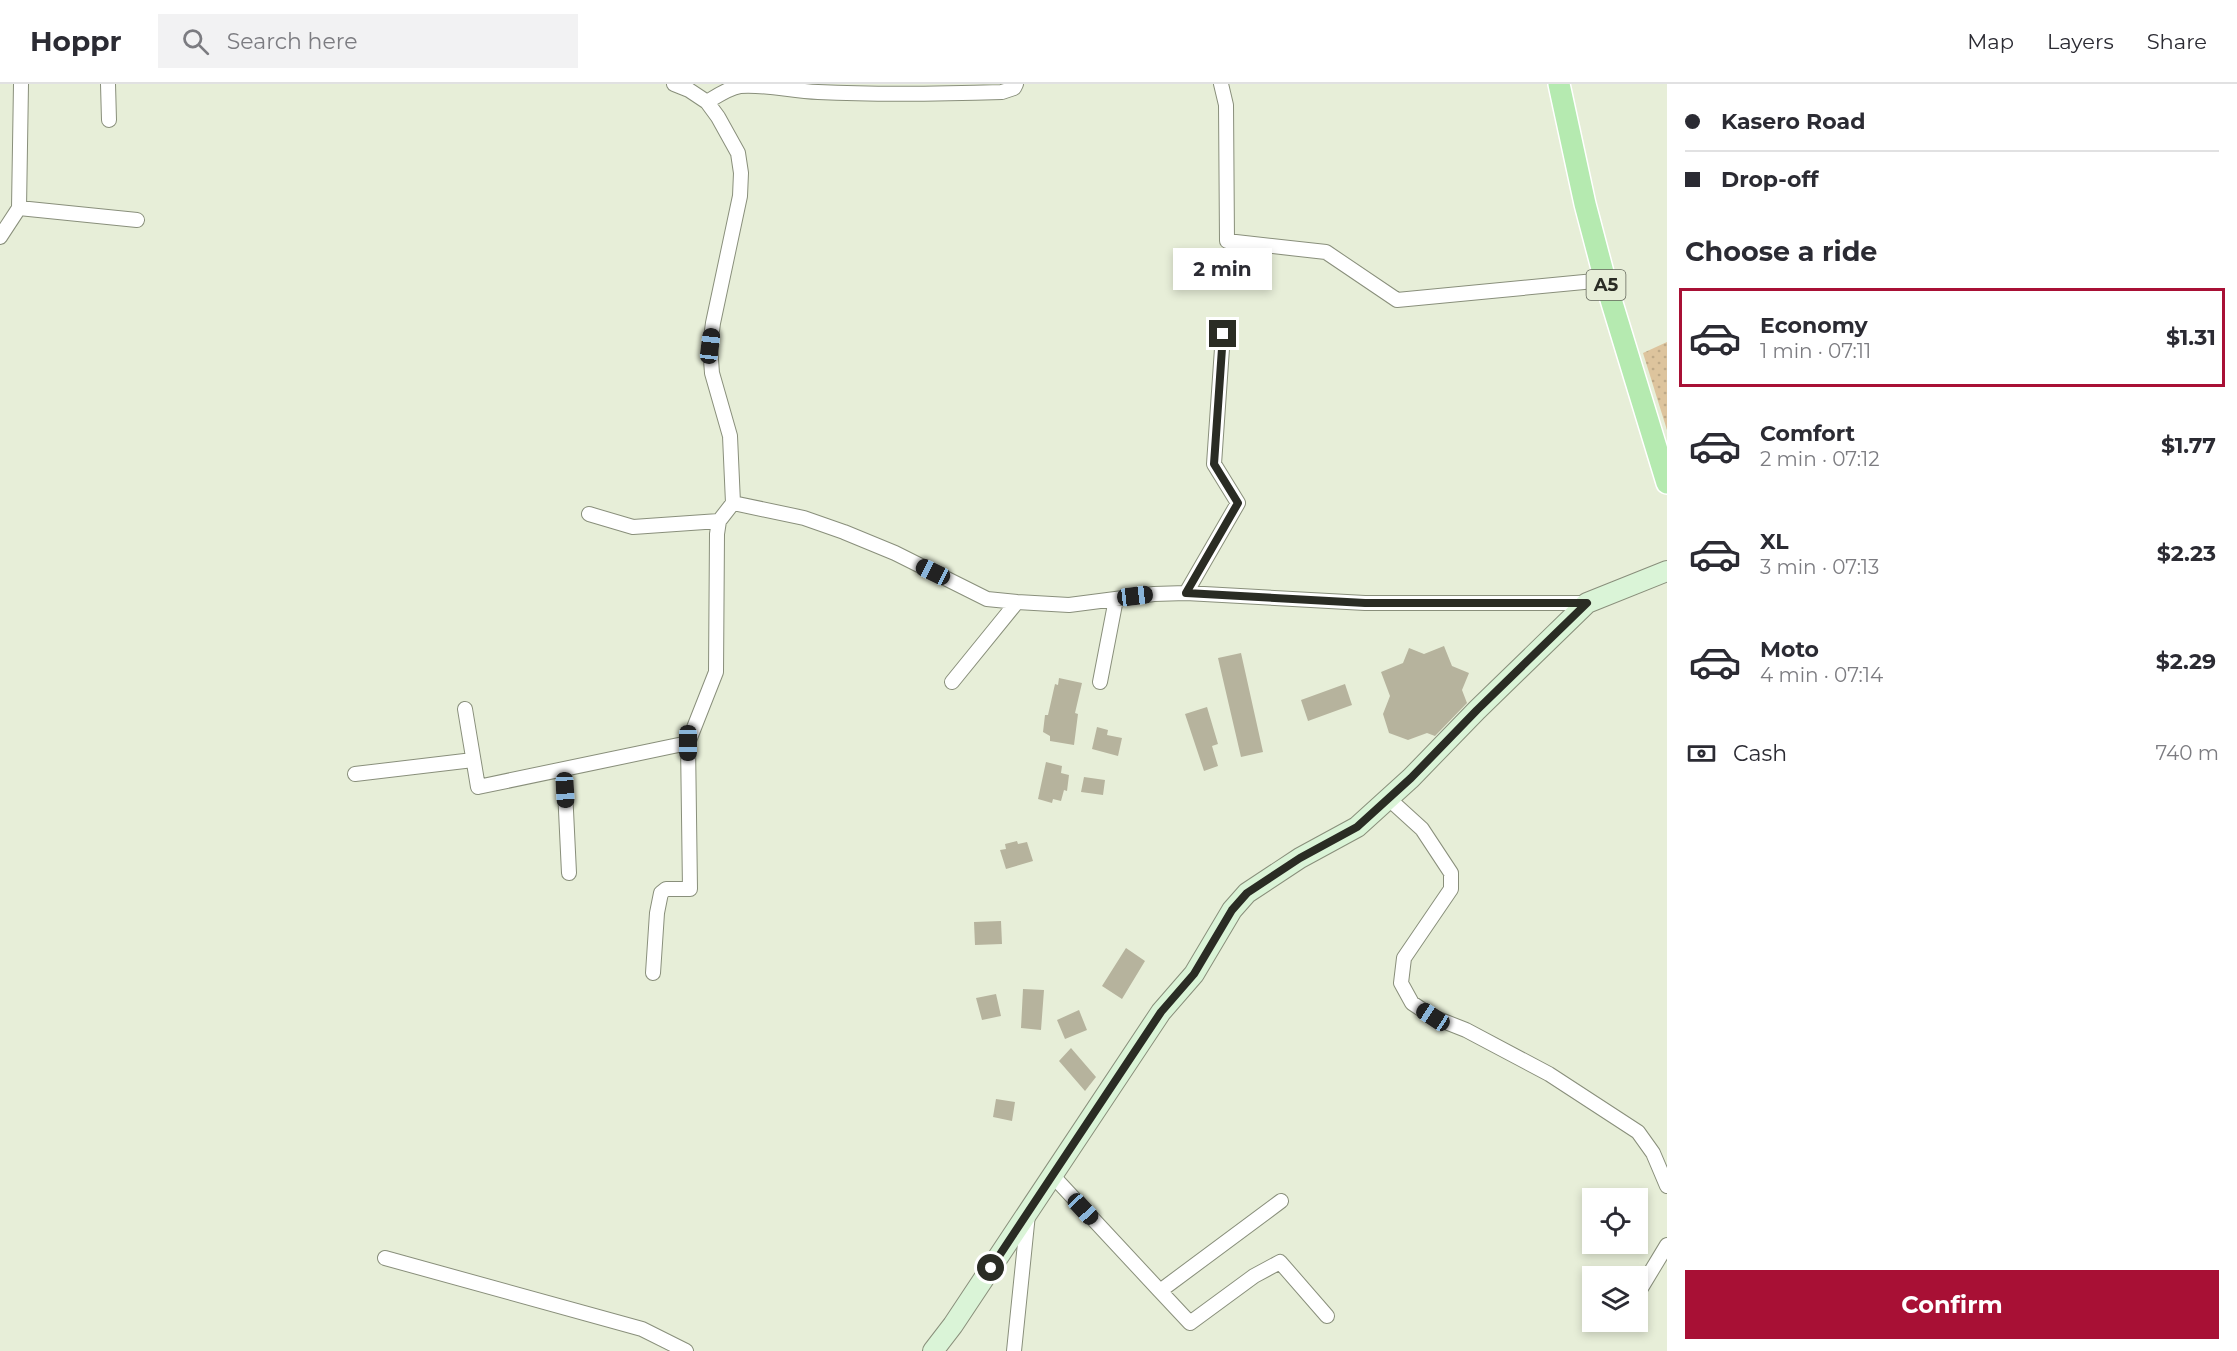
<!DOCTYPE html>
<meta charset="utf-8">
<style>
body{margin:0;font-family:Montserrat,sans-serif;background:#f2f2f3;color:#2b2b33;height:100vh;display:flex;flex-direction:column;font-size:22px;white-space:nowrap}
*{box-sizing:border-box;margin:0}
p{font-size:20px;color:#7c7c81}
.icon{flex:none;width:33px;height:33px;fill:none;stroke:currentColor;stroke-width:2;stroke-linecap:round;stroke-linejoin:round}
.map{position:relative;flex:1;overflow:hidden}
.panel{display:flex;flex-direction:column;background:#fff;width:570px}
.panel>*{flex:none}
.hud{display:grid;align-content:center;height:132px;padding:0 18px;background:#fff}
.buttons{position:absolute;left:1582px;top:1104px;display:grid;gap:12px}
.buttons a{display:grid;place-items:center;width:66px;height:66px;border-radius:0px;background:#fff;box-shadow:0 3px 9px #0003;font-size:30px}
.end{position:absolute;width:27px;height:27px;margin:-14px;border:8px solid #2a2c24;background:#fff;box-shadow:0 0 0 3px #fff}
.from{border-radius:50%}
.bubble{position:absolute;height:42px;border-radius:0px;background:#fff;box-shadow:0 3px 9px #0003;font-size:20px;font-weight:700;line-height:42px;text-align:center}
.car{position:absolute;width:18px;height:36px;margin:-18px -9px;border-radius:8px;box-shadow:0 0 4px 2px #0007;background:linear-gradient(#222 24%,#8ab4d8 0 40%,#222 0 76%,#8ab4d8 0 86%,#222 0)}
.hud b{display:flex;align-items:center;gap:21px;height:57px;font-size:22px}
.hud b+b{border-top:2px solid #e1e1e2}
.hud i{width:15px;height:15px;background:#2b2b33}
ul{padding:0;list-style:none}
li{display:flex;align-items:center;gap:18px;height:99px;margin:0 12px 9px;padding:0 6px;border:3px solid transparent;border-radius:0px}
li div{flex:1}
li b{display:block;font-size:22px}
li em{font-style:normal;font-weight:700}
li.current{border-color:#a81035}
li>.icon{width:54px;height:54px;stroke-width:1.5}
h2{padding:0 18px;font-size:27px;line-height:72px}
.pay{display:flex;align-items:center;gap:15px;height:66px;padding:0 18px;font-size:22px}
.pay p{margin-inline-start:auto}
.primary-button{display:flex;gap:12px;margin-top:auto;padding:12px 18px}
.primary-button a{flex:1;height:69px;border-radius:0px;background:#a81035;color:#fff;font-size:24px;font-weight:700;line-height:69px;text-align:center}
header{display:flex;align-items:center;gap:36px;box-sizing:border-box;height:84px;padding:0 30px;background:#fff;border-bottom:2px solid #e1e1e2}
header strong{font-size:28px}
nav{display:flex;gap:33px;margin-inline-start:auto;font-size:21px}
.search{width:420px;height:54px;background:#f2f2f3;display:flex;align-items:center;gap:15px;box-sizing:border-box;padding:0 21px;border-radius:0px;color:#7c7c81;font-size:22px}
main{display:flex;flex:1;min-height:0}
.map>svg:first-child{display:block}
.green{fill:url(#green-dots)}
.building{fill:#b6b39d}
.lines{fill:none;stroke-linecap:round;stroke-linejoin:round}
.street-casing{stroke:#898f7b;stroke-width:16}
.secondary-casing{stroke:#898f7b;stroke-width:22}
.primary-casing{stroke:#fff;stroke-width:24}
.street{stroke:#fff;stroke-width:14}
.secondary{stroke:#daf4d7;stroke-width:20}
.primary{stroke:#b5eab0;stroke-width:21}
.route{stroke:#2a2c24;stroke-width:8}
.labels{text-anchor:middle;dominant-baseline:central;stroke-width:4.5;stroke-linejoin:round;paint-order:stroke}
.shield{fill:#e7eed8;stroke:#63665a;stroke-width:1.5}
.shield-label{font-size:18px;font-weight:bold;fill:#2a2c24}
</style>
<header>
<strong>Hoppr</strong>
<div class="search"><svg class="icon" aria-label="search" viewBox="0 0 24 24"><circle cx="10" cy="10" r="6"/><path d="M15 15l6 6"/></svg>Search here</div>
<nav><a>Map</a><a>Layers</a><a>Share</a></nav>
</header>
<main>
<div class="map">
<svg width="1667" height="1267" viewBox="0 0 1667 1267">
<defs>
<pattern id="green-dots" width="8" height="8" patternUnits="userSpaceOnUse" patternTransform="scale(1.5)"><rect width="8" height="8" fill="#ddc49d"/><path d="M2 2h.1M6 6h.1" fill="none" stroke="#bea987" stroke-width="1.8" stroke-linecap="round"/></pattern>
</defs>
<rect width="100%" height="100%" fill="#e7eed8"/>
<path class="green" d="M1667,258V346L1643,269Z"/>
<path class="building" d="M1444,562L1452,582L1469,589L1462,606L1467,619L1435,652L1427,649L1408,656L1389,649L1383,630L1390,612L1381,588L1403,579L1409,564L1424,570Z
M1241,569L1263,668L1241,673L1218,574Z
M1059,594L1082,599L1075,629L1078,630L1074,661L1050,657V652L1043,648L1045,631H1048L1055,600L1058,601Z
M1345,600L1352,621L1308,637L1301,616Z
M1207,623L1218,660L1212,662L1218,682L1204,687L1185,630Z
M1097,643L1108,646L1107,651L1122,654L1118,672L1092,665Z
M1046,678L1062,682L1061,689L1069,691L1067,707L1064,706L1061,717L1053,715L1052,719L1038,715Z
M1084,693L1105,696L1103,711L1081,708Z
M1017,757L1018,760L1027,758L1033,777L1006,785L1000,766L1006,765L1005,760Z
M1001,837L1002,860L975,861L974,838Z
M1126,864L1145,877L1122,915L1102,902Z
M1023,905L1044,906L1041,946L1021,944Z
M996,910L1001,932L982,936L976,914Z
M1079,926L1087,946L1065,955L1057,936Z
M1071,964L1096,993L1085,1007L1059,977Z
M996,1015L1015,1018L1012,1037L993,1033Z"/>
<g class="lines">
<g class="street-casing">
<path id="street" d="M108,0L109,36
M1221,0L1226,21L1227,157L1326,168L1397,216L1605,196
M707,18C717,12 728,4 740,2C767,0 791,7 818,8C879,11 940,10 1002,8L1014,4L1016,0
M19,124L137,136
M0,153L19,124L21,0
M733,419L804,434L844,448L895,469L987,515L1017,518L1069,521L1154,510L1186,509L1365,519H1587
M589,430L633,443L719,437
M1186,509L1238,419L1214,380L1223,250
M952,598L1017,518
M1100,598L1116,515
M465,625L478,703L688,659
M564,685L569,789
M355,690L473,676
M1389,715L1422,745L1451,789V805L1404,874L1401,899L1412,919L1433,933L1466,946L1549,990L1638,1048L1653,1069L1667,1102
M653,889L657,829L661,809L666,805H690L688,659L716,588L717,450L719,437L733,419L730,352L712,289L710,262L713,239L740,112L741,89L738,69L718,33L707,18L689,6L674,0
M1053,1092L1160,1207L1281,1117
M385,1174L642,1245L686,1267
M1160,1207L1190,1239L1254,1192L1280,1178L1327,1232
M1638,1209L1667,1161
M1014,1267L1028,1130"/>
</g>
<g class="secondary-casing">
<path id="secondary" d="M933,1267L953,1241L1161,928L1194,890L1232,826L1247,809L1300,774L1357,743L1411,694L1477,626L1587,519L1667,487"/>
</g>
<g class="primary-casing">
<path id="primary" d="M1559,0L1585,120L1605,196L1667,399"/>
</g>
<use href="#street" class="street"/>
<use href="#secondary" class="secondary"/>
<use href="#primary" class="primary"/>
</g>
<g class="lines">
<path class="route" d="M991,1184L1161,928L1194,890L1232,826L1247,809L1300,774L1357,743L1411,694L1477,626L1587,519H1365L1186,509L1238,419L1214,380L1223,250"/>
</g>
<g class="labels">
<rect class="shield" x="1586.5" y="186" width="39" height="30" rx="4.5"/>
<g class="shield-label">
<text x="1606" y="201">A5</text>
</g>
</g>
</svg>
<div class="buttons">
<a><svg class="icon" aria-label="locate" viewBox="0 0 24 24"><circle cx="12" cy="12" r="6"/><path d="M12 2v4M12 18v4M2 12h4M18 12h4"/></svg></a>
<a><svg class="icon" aria-label="layers" viewBox="0 0 24 24"><path d="M12 4l9 5-9 5-9-5zM3 14l9 5 9-5"/></svg></a>
</div>
<i class="end from" style="left:991px;top:1184px"></i>
<i class="end" style="left:1223px;top:250px"></i>
<div class="bubble" style="left:1173px;top:164px;width:99px">2 min</div>
<i class="car" style="left:710px;top:262px;rotate:7deg"></i>
<i class="car" style="left:933px;top:488px;rotate:296deg"></i>
<i class="car" style="left:1135px;top:512px;rotate:83deg"></i>
<i class="car" style="left:688px;top:659px;rotate:180deg"></i>
<i class="car" style="left:565px;top:706px;rotate:177deg"></i>
<i class="car" style="left:1433px;top:933px;rotate:303deg"></i>
<i class="car" style="left:1083px;top:1125px;rotate:137deg"></i>
</div>
<section class="panel">
<div class="hud">
<b><i class="from"></i>Kasero Road</b>
<b><i></i>Drop-off</b>
</div>
<h2>Choose a ride</h2>
<ul>
<li class="current"><svg class="icon" aria-label="car" viewBox="0 0 24 24"><path d="M5 17H2v-5l4-1 3-4h7l3 4 3 1v5h-3M9 17h6M6 11h13"/><circle cx="7" cy="17" r="2"/><circle cx="17" cy="17" r="2"/></svg><div><b>Economy</b><p>1 min · 07:11</p></div><em>$1.31</em></li>
<li><svg class="icon" aria-label="car" viewBox="0 0 24 24"><path d="M5 17H2v-5l4-1 3-4h7l3 4 3 1v5h-3M9 17h6M6 11h13"/><circle cx="7" cy="17" r="2"/><circle cx="17" cy="17" r="2"/></svg><div><b>Comfort</b><p>2 min · 07:12</p></div><em>$1.77</em></li>
<li><svg class="icon" aria-label="car" viewBox="0 0 24 24"><path d="M5 17H2v-5l4-1 3-4h7l3 4 3 1v5h-3M9 17h6M6 11h13"/><circle cx="7" cy="17" r="2"/><circle cx="17" cy="17" r="2"/></svg><div><b>XL</b><p>3 min · 07:13</p></div><em>$2.23</em></li>
<li><svg class="icon" aria-label="car" viewBox="0 0 24 24"><path d="M5 17H2v-5l4-1 3-4h7l3 4 3 1v5h-3M9 17h6M6 11h13"/><circle cx="7" cy="17" r="2"/><circle cx="17" cy="17" r="2"/></svg><div><b>Moto</b><p>4 min · 07:14</p></div><em>$2.29</em></li>
</ul>
<div class="pay"><svg class="icon" aria-label="cash" viewBox="0 0 24 24"><path d="M3 7h18v10H3z"/><circle cx="12" cy="12" r="2"/></svg>Cash<p>740 m</p></div>
<div class="primary-button"><a>Confirm</a></div>
</section>
</main>
